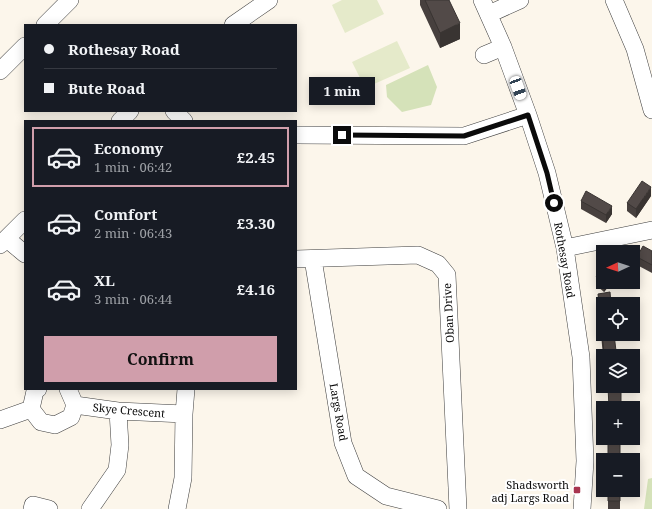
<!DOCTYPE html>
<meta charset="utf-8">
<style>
body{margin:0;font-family:"Noto Serif",serif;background:#242831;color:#f1f3f6;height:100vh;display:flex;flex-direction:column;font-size:15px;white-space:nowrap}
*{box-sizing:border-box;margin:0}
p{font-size:13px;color:#9ea1a6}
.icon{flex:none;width:22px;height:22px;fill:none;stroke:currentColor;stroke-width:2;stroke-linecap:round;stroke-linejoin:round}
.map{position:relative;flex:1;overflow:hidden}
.panel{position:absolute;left:24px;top:120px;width:273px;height:270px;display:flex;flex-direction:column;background:#171b24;border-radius:0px;box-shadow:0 2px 10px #0003}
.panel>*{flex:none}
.hud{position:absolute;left:24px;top:24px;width:273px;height:88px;border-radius:0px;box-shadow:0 2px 10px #0003;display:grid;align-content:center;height:88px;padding:0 20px;background:#171b24}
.needle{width:26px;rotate:267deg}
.tools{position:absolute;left:596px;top:245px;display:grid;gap:8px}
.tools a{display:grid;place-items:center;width:44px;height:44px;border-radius:0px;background:#171b24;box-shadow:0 2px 10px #0003;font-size:20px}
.end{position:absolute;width:18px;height:18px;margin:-9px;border:5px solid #0b0b0b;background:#fff;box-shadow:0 0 0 2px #fff}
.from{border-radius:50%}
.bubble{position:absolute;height:28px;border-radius:0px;background:#171b24;box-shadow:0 2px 10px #0003;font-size:13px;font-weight:700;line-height:28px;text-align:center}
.car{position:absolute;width:12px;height:24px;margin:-12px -6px;border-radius:5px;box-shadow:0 0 3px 1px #0007;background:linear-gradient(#fff 24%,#345 0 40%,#fff 0 76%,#345 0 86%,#fff 0)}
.hud b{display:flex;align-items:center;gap:14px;height:38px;font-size:15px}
.hud b+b{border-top:1px solid #363941}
.hud i{width:10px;height:10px;background:#f1f3f6}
ul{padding:7px 0 0;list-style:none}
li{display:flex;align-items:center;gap:12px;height:60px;margin:0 8px 6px;padding:0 12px;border:2px solid transparent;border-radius:0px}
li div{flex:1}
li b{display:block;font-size:15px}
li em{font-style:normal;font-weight:700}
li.selected{border-color:#d09eab}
li>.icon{width:36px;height:36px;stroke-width:1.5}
.button{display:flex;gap:8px;margin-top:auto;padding:8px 20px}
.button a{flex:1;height:46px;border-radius:0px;background:#d09eab;color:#111;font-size:16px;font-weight:700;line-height:46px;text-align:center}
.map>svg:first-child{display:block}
.green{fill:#d5e2b9}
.pitch{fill:#e5eaca}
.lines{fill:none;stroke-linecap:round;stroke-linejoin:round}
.minor-casing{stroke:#3e3e3e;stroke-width:18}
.minor{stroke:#fff;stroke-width:17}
.wall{fill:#47403e}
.shaded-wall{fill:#393432}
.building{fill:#524a48;stroke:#393432}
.route{stroke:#0b0b0b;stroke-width:5}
.poi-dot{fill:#a8354f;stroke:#fff;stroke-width:1.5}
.labels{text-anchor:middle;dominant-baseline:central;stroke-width:4;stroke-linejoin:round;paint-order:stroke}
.street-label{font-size:11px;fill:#0b0b0b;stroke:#fff}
.poi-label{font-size:11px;fill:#0b0b0b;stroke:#fff;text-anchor:end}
</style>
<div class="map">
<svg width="652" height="509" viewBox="0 0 652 509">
<rect width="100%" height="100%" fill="#fcf6eb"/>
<path class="green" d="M428,65L437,87L431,105L402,112L387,97L386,85Z
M652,478V509H644L648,479Z"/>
<path class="pitch" d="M342,0H377L384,14L345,33L332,5Z
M397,41L410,68L365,88L352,62Z"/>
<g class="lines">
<g class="minor-casing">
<path id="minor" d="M482,0L503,47L528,115L547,173L565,248L581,357L585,461L582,509
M614,0L635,49L652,110
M489,14L520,0
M45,25L70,0
M233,25L269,0
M484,55L503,47
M0,71L25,46
M174,111L184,121
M120,121L130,111
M296,135L464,136L528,115
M7,239L25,254
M0,245L25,220
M565,248L652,230
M296,259L418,255L438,264L447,275L458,509
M313,259L343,443L356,476L386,496L438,509
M38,389L35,391L31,409L41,422L55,425L71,417L75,405L68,389
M75,405L118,411L184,414
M0,420L31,409
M32,509L33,505L49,509
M90,509L117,470L120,445L118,411
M177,509L183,478L184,414L186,389"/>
</g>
<use href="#minor" class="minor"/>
</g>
<path class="wall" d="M420,0H449L460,39L440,48L420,5Z
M651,196L636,218L627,211V203Z
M581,201L612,214L606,223L581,209Z
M652,251V273L637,265V257Z
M596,277L612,282L604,292L596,285Z
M598,294L616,351V356H603L598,302Z
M608,490H620V509H608Z"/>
<path class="shaded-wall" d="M460,23V39L440,48V33Z
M651,187V196L636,218V209Z
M612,206V214L606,223V215Z
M605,282H612L604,292V283Z"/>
<path class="building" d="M425,0H449L460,23L440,33Z
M642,181L651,187L636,209L627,203Z
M586,191L612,206L606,215L581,201Z
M643,246L652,251V265L637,257Z
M603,268V282H605L604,283L596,277Z
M610,292L611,304H603V334H614L616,351L604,353L598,294Z
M608,386H621V408H609Z
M608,442H620V460H608Z
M608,490H620V501H608Z"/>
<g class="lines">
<path class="route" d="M342,135L464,136L528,115L547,173L554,203"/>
</g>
<rect class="poi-dot" x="573" y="486" width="8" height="8" rx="2"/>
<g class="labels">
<g class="street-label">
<text transform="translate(565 260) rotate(80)">Rothesay Road</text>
<text transform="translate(448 313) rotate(-93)">Oban Drive</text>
<text transform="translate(129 410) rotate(5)">Skye Crescent</text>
<text transform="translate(339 412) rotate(80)">Largs Road</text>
</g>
<g class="poi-label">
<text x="569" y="484">Shadsworth<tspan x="569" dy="13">adj Largs Road</tspan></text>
</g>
</g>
</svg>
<div class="tools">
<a><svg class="needle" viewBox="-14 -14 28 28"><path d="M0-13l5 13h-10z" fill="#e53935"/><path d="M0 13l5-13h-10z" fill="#9ea1a6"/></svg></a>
<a><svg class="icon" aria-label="locate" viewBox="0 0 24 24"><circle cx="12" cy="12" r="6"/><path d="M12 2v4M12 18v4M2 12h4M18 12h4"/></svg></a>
<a><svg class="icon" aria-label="layers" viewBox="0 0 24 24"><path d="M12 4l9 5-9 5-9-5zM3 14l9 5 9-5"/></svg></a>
<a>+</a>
<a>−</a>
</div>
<i class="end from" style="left:554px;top:203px"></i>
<i class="end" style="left:342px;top:135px"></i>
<div class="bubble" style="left:309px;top:77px;width:66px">1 min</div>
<i class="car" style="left:518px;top:88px;rotate:160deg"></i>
<div class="hud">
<b><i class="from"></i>Rothesay Road</b>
<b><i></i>Bute Road</b>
</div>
<section class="panel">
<ul>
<li class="selected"><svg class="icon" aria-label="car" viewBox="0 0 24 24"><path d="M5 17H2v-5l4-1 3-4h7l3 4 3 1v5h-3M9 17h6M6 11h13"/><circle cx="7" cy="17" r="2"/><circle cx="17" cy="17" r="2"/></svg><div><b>Economy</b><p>1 min · 06:42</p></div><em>£2.45</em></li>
<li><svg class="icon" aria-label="car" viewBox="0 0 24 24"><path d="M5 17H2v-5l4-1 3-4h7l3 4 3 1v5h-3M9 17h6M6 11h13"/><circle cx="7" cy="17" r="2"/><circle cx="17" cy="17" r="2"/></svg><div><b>Comfort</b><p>2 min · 06:43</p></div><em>£3.30</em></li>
<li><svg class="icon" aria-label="car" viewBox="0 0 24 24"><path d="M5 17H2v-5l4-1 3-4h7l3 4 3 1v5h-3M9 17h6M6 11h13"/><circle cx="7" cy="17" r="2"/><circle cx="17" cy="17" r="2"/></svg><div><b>XL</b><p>3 min · 06:44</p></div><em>£4.16</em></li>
</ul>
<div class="button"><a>Confirm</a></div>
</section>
</div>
